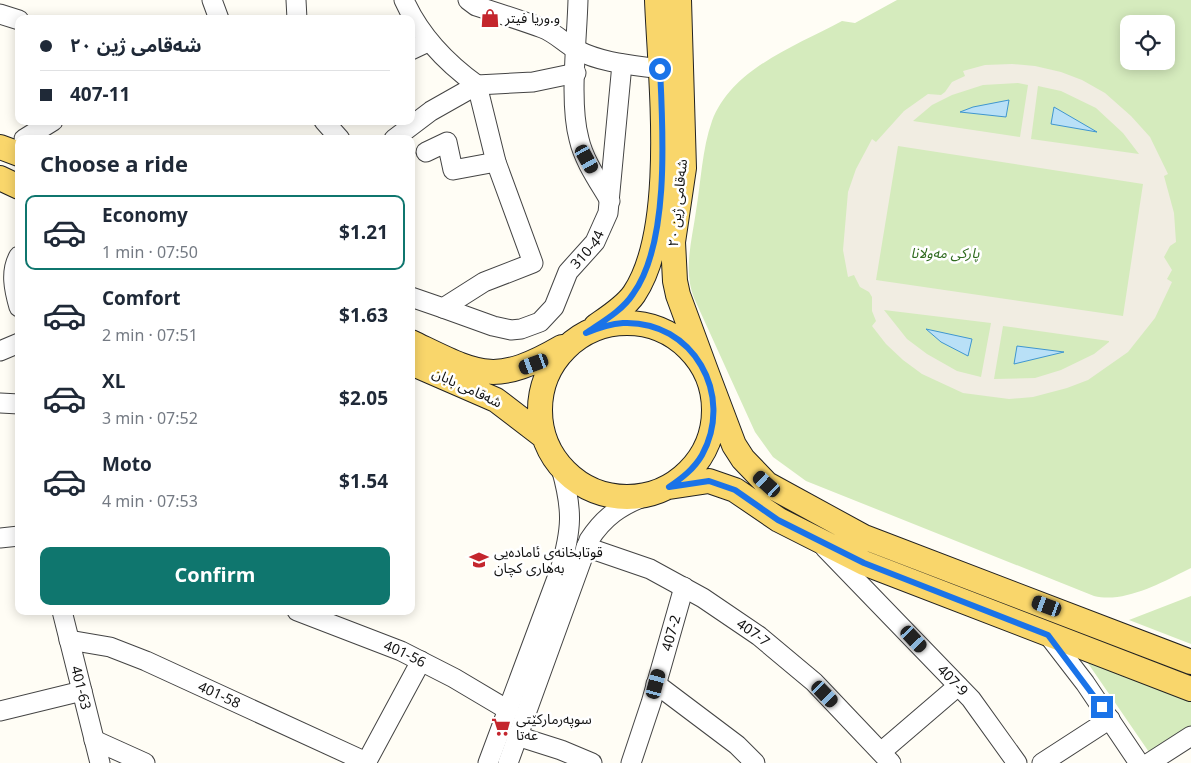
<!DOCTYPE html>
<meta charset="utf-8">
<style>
body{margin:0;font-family:Georgia,"Noto Sans Arabic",serif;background:#f2f2f3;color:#1f2937;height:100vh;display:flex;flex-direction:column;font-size:19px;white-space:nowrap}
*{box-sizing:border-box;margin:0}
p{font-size:16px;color:#747a83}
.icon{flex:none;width:28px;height:28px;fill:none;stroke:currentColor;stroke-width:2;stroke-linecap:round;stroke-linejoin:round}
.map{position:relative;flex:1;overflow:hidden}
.details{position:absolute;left:15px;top:135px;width:400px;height:480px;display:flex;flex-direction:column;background:#fff;border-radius:10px;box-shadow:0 2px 12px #0003}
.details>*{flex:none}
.top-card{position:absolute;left:15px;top:15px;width:400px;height:110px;border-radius:10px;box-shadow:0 2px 12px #0003;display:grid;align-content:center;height:110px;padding:0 25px;background:#fff}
.tools{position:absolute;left:1120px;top:15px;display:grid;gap:10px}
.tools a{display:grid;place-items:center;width:55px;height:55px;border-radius:10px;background:#fff;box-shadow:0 2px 12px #0003;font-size:25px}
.end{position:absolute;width:22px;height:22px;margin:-11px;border:6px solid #1a73e8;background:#fff;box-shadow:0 0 0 2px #fff}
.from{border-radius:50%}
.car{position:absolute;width:15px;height:30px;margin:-15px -8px;border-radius:6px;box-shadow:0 0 4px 1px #0007;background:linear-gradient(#222 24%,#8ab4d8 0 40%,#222 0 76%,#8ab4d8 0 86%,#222 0)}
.top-card b{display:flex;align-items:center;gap:18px;height:48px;font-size:19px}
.top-card b+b{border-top:1px solid #e0e1e3}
.top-card i{width:12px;height:12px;background:#1f2937}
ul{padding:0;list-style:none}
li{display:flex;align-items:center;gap:15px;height:75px;margin:0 10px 8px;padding:0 15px;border:2px solid transparent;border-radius:10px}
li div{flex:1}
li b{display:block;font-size:19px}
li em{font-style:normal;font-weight:700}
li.selected{border-color:#0f766e}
li>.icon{width:45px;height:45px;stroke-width:1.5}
h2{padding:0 25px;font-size:22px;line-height:60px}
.action{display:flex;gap:10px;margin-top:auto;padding:10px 25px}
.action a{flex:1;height:58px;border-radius:10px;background:#0f766e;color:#fff;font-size:20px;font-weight:700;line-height:58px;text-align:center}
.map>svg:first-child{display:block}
.green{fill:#d5ebbd;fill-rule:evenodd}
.plaza{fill:#f1ede2;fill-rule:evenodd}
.water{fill:#b9e0f7;stroke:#3f96cf}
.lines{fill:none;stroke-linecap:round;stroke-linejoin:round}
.minor-casing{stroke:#444;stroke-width:21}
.major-casing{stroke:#222;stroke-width:26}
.minor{stroke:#fff;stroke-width:19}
.major{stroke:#f9d66b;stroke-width:24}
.route{stroke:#1a73e8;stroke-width:6}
.labels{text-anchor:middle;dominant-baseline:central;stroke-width:5;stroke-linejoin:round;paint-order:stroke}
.poi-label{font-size:14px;fill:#111;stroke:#fff;text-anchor:start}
.street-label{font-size:14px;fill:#111;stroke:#fff}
.park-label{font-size:14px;font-style:italic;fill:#2f6b1f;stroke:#fff}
</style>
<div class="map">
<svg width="1191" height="763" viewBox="0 0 1191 763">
<rect width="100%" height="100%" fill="#fffdf5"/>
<path class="green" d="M897,0H1191V568L1183,572C1157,585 1123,603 1094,596L806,481L773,457L755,432L694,298C683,270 692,240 696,211C701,182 702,149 712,121C732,68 796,46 842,21L855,23ZM1129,24H1166V61H1129Z
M1191,596V644L1129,620Z
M1083,656L1191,699V729L1151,755Z"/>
<path class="plaza" d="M1012,64L1035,66L1061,72L1082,80L1105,93L1131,116L1150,137L1168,174L1164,176L1174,213L1176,242L1170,246L1164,257L1172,270L1167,279L1172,282L1155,318L1128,352L1088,380L1067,388L1033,397L1009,399L963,393L922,374L903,360L886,344L872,326L876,321L872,311V297L869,292L860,287L854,275L848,277L843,250L848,192L856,169L872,139L876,142L904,111L928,94L941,95L945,92L952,82L965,76L963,71L985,65ZM1018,83L1028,85L1020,137L913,121L932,105L952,95L983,85ZM1038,86L1061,91L1096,108L1123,133L1139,154L1031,139ZM898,146L1143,184L1123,316L876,280ZM884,310L991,323L981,377L957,371L927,354L907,339ZM1003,326L1109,341V342L1094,354L1061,370L1035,378L994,379Z"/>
<path class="water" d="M1009,100L1006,117L960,112L973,107Z
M1054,107L1097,132L1051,124Z
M926,329L972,339L968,356L941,342Z
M1017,346L1064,352L1014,364Z"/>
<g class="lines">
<g class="minor-casing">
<g id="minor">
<path d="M212,0L219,19"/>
<path d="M296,0L297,19"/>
<path d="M404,0C420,36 445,62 477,85"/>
<path d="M468,0L476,6C498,13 520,20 542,28C556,33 565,44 577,50C602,63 632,65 660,69"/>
<path d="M578,0C577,40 569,102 579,139C584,161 599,182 610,201"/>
<path d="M0,14L19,20"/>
<path d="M411,50L428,42"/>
<path d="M324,121L340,139"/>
<path d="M24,139L53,121"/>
<path d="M394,139L431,111L477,85L533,82L576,73"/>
<path d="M426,152L447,142L453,170L496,162"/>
<path d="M19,256C10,271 14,290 19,307"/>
<path d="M411,297L443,308L484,282L533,263L496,162L477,85"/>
<path id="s1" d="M443,308L493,326L511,330L521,329L540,322L554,307L568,272L595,242L608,213L622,64"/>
<path d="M0,351L19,343"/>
<path d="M0,403L19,404"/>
<path d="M0,538L19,536"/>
<path id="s2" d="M586,547L650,569L703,598L759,636L814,682L891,763"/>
<path id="s3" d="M825,548L971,699L1017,763"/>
<path id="s4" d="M62,611L100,763"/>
<path id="s5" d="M297,611L401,651L454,678L508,710"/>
<path d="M1048,635L1085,683L1139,763"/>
<path id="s6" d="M69,640L110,647L146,661L366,762"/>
<path d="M656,684L737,745L755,763"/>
<path d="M0,711L82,691"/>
<path d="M517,736L561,750L592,763"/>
<path d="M94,740L145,763"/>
<path d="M881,752L958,686"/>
<path d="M366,763L421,661"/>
<path d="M488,763L560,570C572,529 573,510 561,468"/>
<path d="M508,763L589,540C604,517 621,505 646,496"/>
<path id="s7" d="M631,763L651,703L684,587"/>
<path d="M1042,763L1110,719"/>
<path d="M1149,763L1191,736"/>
</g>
</g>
<g class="major-casing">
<path id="major" d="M679,0L684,168L673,242L675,281L678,295L706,371L734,445L743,459L767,484L864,537L1191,662
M0,147L19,154
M0,178L19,187
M540 410a87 87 0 1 1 174 0a87 87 0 1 1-174 0Z
M596,326C609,317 625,307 634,294C678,228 660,78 657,0
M411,342C478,374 493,387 562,347
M411,363L496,400L543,436
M669,487L709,481L735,490L779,520L864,563L1191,689"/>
</g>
<use href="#minor" class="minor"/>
<use href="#major" class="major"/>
</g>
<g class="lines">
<path class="route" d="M660,69C663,130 670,243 633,294C622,311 602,322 586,333C598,328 610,324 623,323C693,320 735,395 702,455C694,469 682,478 669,487L709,481L735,490L778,520L864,563L1048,635L1102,707"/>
</g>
<defs>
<g id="shop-bare" transform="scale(1.5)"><path d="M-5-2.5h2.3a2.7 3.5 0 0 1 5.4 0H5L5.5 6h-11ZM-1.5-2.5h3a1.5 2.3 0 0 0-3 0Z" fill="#c4262e" stroke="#fff" stroke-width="2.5" paint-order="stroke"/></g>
<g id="school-bare" transform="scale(1.5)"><path d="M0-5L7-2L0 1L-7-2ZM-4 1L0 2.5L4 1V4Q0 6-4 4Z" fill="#c4262e" stroke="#fff" stroke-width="2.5" paint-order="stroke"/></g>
<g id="supermarket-bare" transform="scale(1.5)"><path d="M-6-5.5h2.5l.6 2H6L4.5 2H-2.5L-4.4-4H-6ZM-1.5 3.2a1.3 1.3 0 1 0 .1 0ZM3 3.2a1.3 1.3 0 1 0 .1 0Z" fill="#c4262e" stroke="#fff" stroke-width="2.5" paint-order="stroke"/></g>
</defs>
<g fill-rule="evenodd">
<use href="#shop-bare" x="490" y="18"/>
<use href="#school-bare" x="479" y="560"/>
<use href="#supermarket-bare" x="501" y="727"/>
</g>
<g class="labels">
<g class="poi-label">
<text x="505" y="18">و.وريا فيتر</text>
<text x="494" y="552">قوتابخانەی ئامادەیی<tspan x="494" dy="16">بەهاری کچان</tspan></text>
<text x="516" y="719">سوپەرمارکێتی<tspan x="516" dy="16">عەتا</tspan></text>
</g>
<g class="street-label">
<text transform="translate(678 203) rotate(-84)">شەقامی ژین ٢٠</text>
<text stroke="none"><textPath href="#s1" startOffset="190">310-44</textPath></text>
<text transform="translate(467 388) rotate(25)">شەقامی بابان</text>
<text stroke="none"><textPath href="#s7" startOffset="136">407-2</textPath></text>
<text stroke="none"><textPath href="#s2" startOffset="189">407-7</textPath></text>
<text stroke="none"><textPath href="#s5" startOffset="116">401-56</textPath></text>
<text stroke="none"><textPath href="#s3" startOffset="184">407-9</textPath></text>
<text stroke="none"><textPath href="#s4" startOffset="79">401-63</textPath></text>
<text stroke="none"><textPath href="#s6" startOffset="161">401-58</textPath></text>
</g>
<g class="park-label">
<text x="945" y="253">پارکی مەولانا</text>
</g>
</g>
</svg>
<div class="tools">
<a><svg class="icon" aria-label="locate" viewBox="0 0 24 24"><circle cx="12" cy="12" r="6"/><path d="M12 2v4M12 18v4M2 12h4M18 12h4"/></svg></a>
</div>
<i class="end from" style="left:660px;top:69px"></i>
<i class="end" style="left:1102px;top:707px"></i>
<i class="car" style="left:587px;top:159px;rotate:151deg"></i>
<i class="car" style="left:534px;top:364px;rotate:250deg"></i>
<i class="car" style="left:767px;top:484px;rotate:312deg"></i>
<i class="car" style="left:1047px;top:606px;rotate:290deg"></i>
<i class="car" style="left:914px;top:639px;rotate:137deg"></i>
<i class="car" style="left:656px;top:684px;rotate:15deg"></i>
<i class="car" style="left:825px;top:694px;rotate:136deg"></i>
<div class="top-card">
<b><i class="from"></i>شەقامی ژین ٢٠</b>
<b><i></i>407-11</b>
</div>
<section class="details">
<h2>Choose a ride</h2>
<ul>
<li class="selected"><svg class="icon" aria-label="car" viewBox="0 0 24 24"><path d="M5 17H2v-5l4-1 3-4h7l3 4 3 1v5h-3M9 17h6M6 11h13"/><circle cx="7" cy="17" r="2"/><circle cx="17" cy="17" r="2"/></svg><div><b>Economy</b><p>1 min · 07:50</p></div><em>$1.21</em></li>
<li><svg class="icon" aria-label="car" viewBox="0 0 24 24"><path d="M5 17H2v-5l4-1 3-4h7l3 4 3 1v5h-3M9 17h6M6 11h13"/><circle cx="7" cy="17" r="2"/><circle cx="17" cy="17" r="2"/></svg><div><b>Comfort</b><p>2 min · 07:51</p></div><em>$1.63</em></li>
<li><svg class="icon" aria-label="car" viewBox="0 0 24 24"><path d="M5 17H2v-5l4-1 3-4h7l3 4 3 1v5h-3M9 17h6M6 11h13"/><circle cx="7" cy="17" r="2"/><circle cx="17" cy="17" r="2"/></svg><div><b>XL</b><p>3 min · 07:52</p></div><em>$2.05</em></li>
<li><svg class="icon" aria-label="car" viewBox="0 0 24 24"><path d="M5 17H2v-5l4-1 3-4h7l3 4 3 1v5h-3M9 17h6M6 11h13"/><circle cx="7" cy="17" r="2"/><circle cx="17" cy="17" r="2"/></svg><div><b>Moto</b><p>4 min · 07:53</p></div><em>$1.54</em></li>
</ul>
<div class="action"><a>Confirm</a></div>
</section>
</div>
